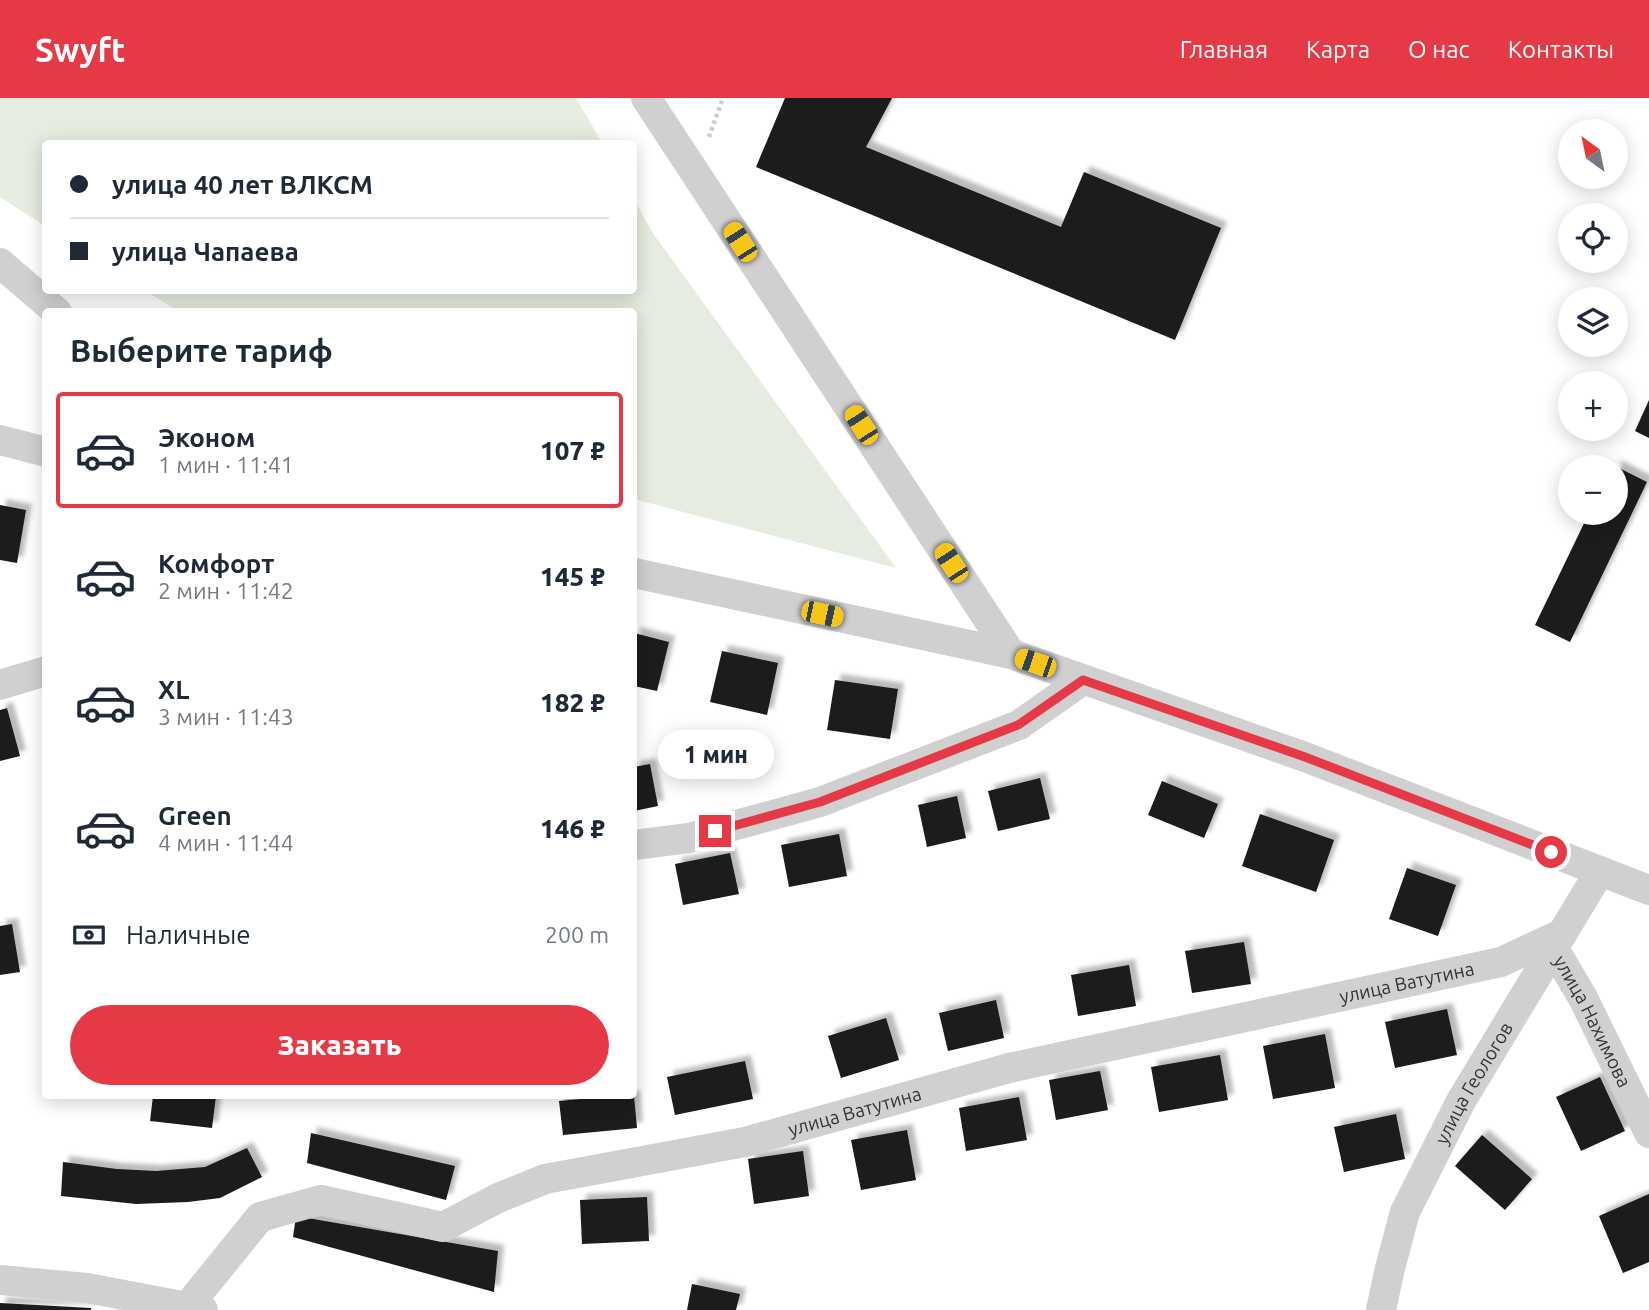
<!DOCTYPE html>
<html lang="ru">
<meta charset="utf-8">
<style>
body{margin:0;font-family:Ubuntu,sans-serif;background:#f2f2f3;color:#1f2937;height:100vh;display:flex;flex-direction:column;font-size:26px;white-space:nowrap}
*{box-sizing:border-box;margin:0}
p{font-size:23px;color:#747a83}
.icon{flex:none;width:38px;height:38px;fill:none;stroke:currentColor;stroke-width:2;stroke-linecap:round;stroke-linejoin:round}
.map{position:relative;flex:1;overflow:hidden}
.details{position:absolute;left:42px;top:210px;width:595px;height:791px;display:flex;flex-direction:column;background:#fff;border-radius:7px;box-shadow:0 4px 18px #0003}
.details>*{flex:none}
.guide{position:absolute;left:42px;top:42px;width:595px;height:154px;border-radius:7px;box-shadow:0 4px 18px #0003;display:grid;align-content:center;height:154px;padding:0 28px;background:#fff}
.needle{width:46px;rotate:327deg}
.buttons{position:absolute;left:1558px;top:21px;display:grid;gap:14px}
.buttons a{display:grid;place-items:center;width:70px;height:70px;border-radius:50%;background:#fff;box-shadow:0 4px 18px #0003;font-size:35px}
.end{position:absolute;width:32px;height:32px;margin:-16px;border:9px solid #e63946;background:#fff;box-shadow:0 0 0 4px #fff}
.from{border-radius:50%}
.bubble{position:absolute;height:49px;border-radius:24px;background:#fff;box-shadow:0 4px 18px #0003;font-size:23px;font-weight:800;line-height:49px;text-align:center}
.car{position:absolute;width:21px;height:42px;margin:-21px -10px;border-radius:9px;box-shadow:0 0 5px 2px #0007;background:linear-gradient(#f5c518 24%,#345 0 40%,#f5c518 0 76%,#345 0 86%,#f5c518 0)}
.guide b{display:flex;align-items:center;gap:24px;height:66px;font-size:26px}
.guide b+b{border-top:2px solid #e0e1e3}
.guide i{width:18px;height:18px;background:#1f2937}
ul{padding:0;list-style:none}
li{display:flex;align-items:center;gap:21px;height:116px;margin:0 14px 10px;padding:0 14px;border:4px solid transparent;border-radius:7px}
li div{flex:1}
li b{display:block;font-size:26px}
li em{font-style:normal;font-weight:800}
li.active{border-color:#e63946}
li>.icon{width:63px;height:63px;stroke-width:1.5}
h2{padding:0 28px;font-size:32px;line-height:84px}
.pay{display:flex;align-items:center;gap:18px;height:77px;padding:0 28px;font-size:26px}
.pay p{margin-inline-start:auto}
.button{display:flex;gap:14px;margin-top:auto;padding:14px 28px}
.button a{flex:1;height:80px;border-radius:42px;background:#e63946;color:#fff;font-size:28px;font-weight:800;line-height:80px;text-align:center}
header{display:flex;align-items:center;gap:42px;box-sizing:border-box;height:98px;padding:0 35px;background:#e63946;color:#fff}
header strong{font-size:33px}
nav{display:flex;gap:38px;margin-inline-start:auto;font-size:24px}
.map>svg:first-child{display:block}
.green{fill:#e6ecdf}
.building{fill:#1a1a1a;filter:url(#shadow)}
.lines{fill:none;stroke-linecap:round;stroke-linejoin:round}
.path{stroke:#cdcdcd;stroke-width:4.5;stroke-dasharray:3.5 3.5;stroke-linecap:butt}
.minor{stroke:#d0d0d0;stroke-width:30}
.route{stroke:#e63946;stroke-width:9}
.labels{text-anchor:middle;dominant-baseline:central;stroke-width:7;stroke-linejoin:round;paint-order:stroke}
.street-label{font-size:19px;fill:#333;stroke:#fff}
</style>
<header>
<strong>Swyft</strong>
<nav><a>Главная</a><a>Карта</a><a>О нас</a><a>Контакты</a></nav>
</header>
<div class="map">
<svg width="1649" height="1212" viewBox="0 0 1649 1212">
<defs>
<filter id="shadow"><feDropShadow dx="6" dy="-6" stdDeviation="2" flood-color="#0004"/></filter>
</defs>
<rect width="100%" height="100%" fill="#fff"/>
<path class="green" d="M0,0H576L602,45L46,46L45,128L0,99Z
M634,101L652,134L896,470L634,401V214H179L146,193L634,192Z"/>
<path class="building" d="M785,0H892L866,49L1061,129L1084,74L1221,130L1175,242L756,69Z
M1649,302V340L1635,333Z
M1615,368L1647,384L1570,544L1535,527L1589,415H1615Z
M0,407L26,412L17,465L0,462Z
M634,535L669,544L657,593L634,588Z
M722,553L778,565L767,617L710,604Z
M835,582L898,591L890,641L827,632Z
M7,610L20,658L0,663V612Z
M650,666L658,708L634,713V669Z
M1040,680L1050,721L998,733L988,693Z
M1162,683L1218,706L1204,740L1148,717Z
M957,698L966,740L927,749L918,707Z
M1260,716L1334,742L1316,794L1242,768Z
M839,736L847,778L789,789L781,747Z
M730,755L739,796L683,807L675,766Z
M1407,770L1456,787L1438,838L1389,821Z
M12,826L20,874L0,877V828Z
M1244,844L1251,886L1192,895L1185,853Z
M1129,867L1136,908L1078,918L1071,877Z
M996,902L1004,940L948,953L939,915Z
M1447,911L1457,957L1395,970L1385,924Z
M886,920L899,962L841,980L828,938Z
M1325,936L1335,990L1273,1001L1263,948Z
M1220,957L1228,1002L1159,1014L1151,969Z
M745,963L753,1001L675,1017L667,979Z
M1100,973L1108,1012L1056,1022L1049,982Z
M1600,979L1625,1033L1581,1053L1556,999Z
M153,998H216L212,1030L150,1023Z
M612,998H634L637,1030L563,1037L559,1003Z
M1019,999L1027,1042L966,1053L959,1010Z
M1396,1016L1405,1061L1344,1074L1334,1029Z
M907,1032L916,1082L861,1092L851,1042Z
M311,1035L455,1068L446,1102L307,1065Z
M1482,1037L1532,1081L1505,1112L1455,1068Z
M247,1050L262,1079L220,1100L188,1104L136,1106L61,1098L63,1064L117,1071L156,1073L205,1069Z
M803,1053L809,1098L754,1106L748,1061Z
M1649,1096V1164L1623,1175L1599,1118Z
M647,1099L649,1143L582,1146L580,1102Z
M296,1118L498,1153L494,1194L293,1139Z
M692,1186L740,1196L736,1212H687Z
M0,1205L91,1210V1212H0Z"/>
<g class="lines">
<path class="path" d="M709,39L723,0"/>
<g class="minor">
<path d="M646,0L1011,556"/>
<path d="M0,165L57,214"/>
<path d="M0,342L46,354"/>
<path d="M634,475L1011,556L1305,659L1649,792"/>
<path d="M0,587L46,573"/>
<path d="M634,747L689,740L820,704L1019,627L1083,582"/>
<path id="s1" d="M1554,851L1583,900L1649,1035"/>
<path d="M0,1182L87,1190L203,1212"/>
<path id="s2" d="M188,1208L260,1119L321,1102L443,1129L498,1100L545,1081L745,1044L1009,970L1501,864L1563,835"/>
<path id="s3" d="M1381,1212L1390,1170L1405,1114L1461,1003L1600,773"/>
</g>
</g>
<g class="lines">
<path class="route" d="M715,733L820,704L1018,627L1083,582L1305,659L1551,754"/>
</g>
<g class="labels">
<g class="street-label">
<text stroke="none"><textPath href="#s2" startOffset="1300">улица Ватутина</textPath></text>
<text stroke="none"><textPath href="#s1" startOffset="82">улица Нахимова</textPath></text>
<text stroke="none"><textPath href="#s3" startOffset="247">улица Геологов</textPath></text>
<text stroke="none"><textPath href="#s2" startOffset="733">улица Ватутина</textPath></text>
</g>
</g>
</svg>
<div class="buttons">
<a><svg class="needle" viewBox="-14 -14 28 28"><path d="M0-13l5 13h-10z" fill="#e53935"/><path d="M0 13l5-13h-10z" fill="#747a83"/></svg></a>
<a><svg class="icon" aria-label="locate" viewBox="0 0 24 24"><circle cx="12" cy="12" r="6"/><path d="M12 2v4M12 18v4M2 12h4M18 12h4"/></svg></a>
<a><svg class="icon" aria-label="layers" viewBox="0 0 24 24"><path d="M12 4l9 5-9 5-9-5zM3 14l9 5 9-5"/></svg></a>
<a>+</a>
<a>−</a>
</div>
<i class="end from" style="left:1551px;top:754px"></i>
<i class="end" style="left:715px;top:733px"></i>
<div class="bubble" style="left:658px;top:632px;width:116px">1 мин</div>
<i class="car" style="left:740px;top:144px;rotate:327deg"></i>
<i class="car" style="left:861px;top:327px;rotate:327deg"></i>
<i class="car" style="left:951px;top:465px;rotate:327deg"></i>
<i class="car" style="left:822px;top:516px;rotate:102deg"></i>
<i class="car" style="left:1035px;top:565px;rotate:289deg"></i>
<div class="guide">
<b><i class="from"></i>улица 40 лет ВЛКСМ</b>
<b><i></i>улица Чапаева</b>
</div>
<section class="details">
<h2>Выберите тариф</h2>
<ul>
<li class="active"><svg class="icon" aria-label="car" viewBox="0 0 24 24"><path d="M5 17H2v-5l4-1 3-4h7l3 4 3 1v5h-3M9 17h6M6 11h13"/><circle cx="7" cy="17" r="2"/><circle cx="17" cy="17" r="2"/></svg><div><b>Эконом</b><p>1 мин · 11:41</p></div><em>107 ₽</em></li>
<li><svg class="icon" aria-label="car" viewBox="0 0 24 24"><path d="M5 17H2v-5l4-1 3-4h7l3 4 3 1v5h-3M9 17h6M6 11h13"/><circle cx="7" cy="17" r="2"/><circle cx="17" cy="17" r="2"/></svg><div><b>Комфорт</b><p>2 мин · 11:42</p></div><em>145 ₽</em></li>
<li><svg class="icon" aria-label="car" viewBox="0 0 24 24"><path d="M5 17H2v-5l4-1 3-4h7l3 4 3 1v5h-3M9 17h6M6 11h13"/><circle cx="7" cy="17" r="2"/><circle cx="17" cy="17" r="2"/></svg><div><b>XL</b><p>3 мин · 11:43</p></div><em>182 ₽</em></li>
<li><svg class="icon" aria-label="car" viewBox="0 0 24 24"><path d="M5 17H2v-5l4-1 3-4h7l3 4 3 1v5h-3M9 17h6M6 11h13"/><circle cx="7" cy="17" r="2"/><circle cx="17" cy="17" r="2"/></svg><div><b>Green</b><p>4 мин · 11:44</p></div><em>146 ₽</em></li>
</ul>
<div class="pay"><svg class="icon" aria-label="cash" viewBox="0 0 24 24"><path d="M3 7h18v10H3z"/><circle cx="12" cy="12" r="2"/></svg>Наличные<p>200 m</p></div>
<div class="button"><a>Заказать</a></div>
</section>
</div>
